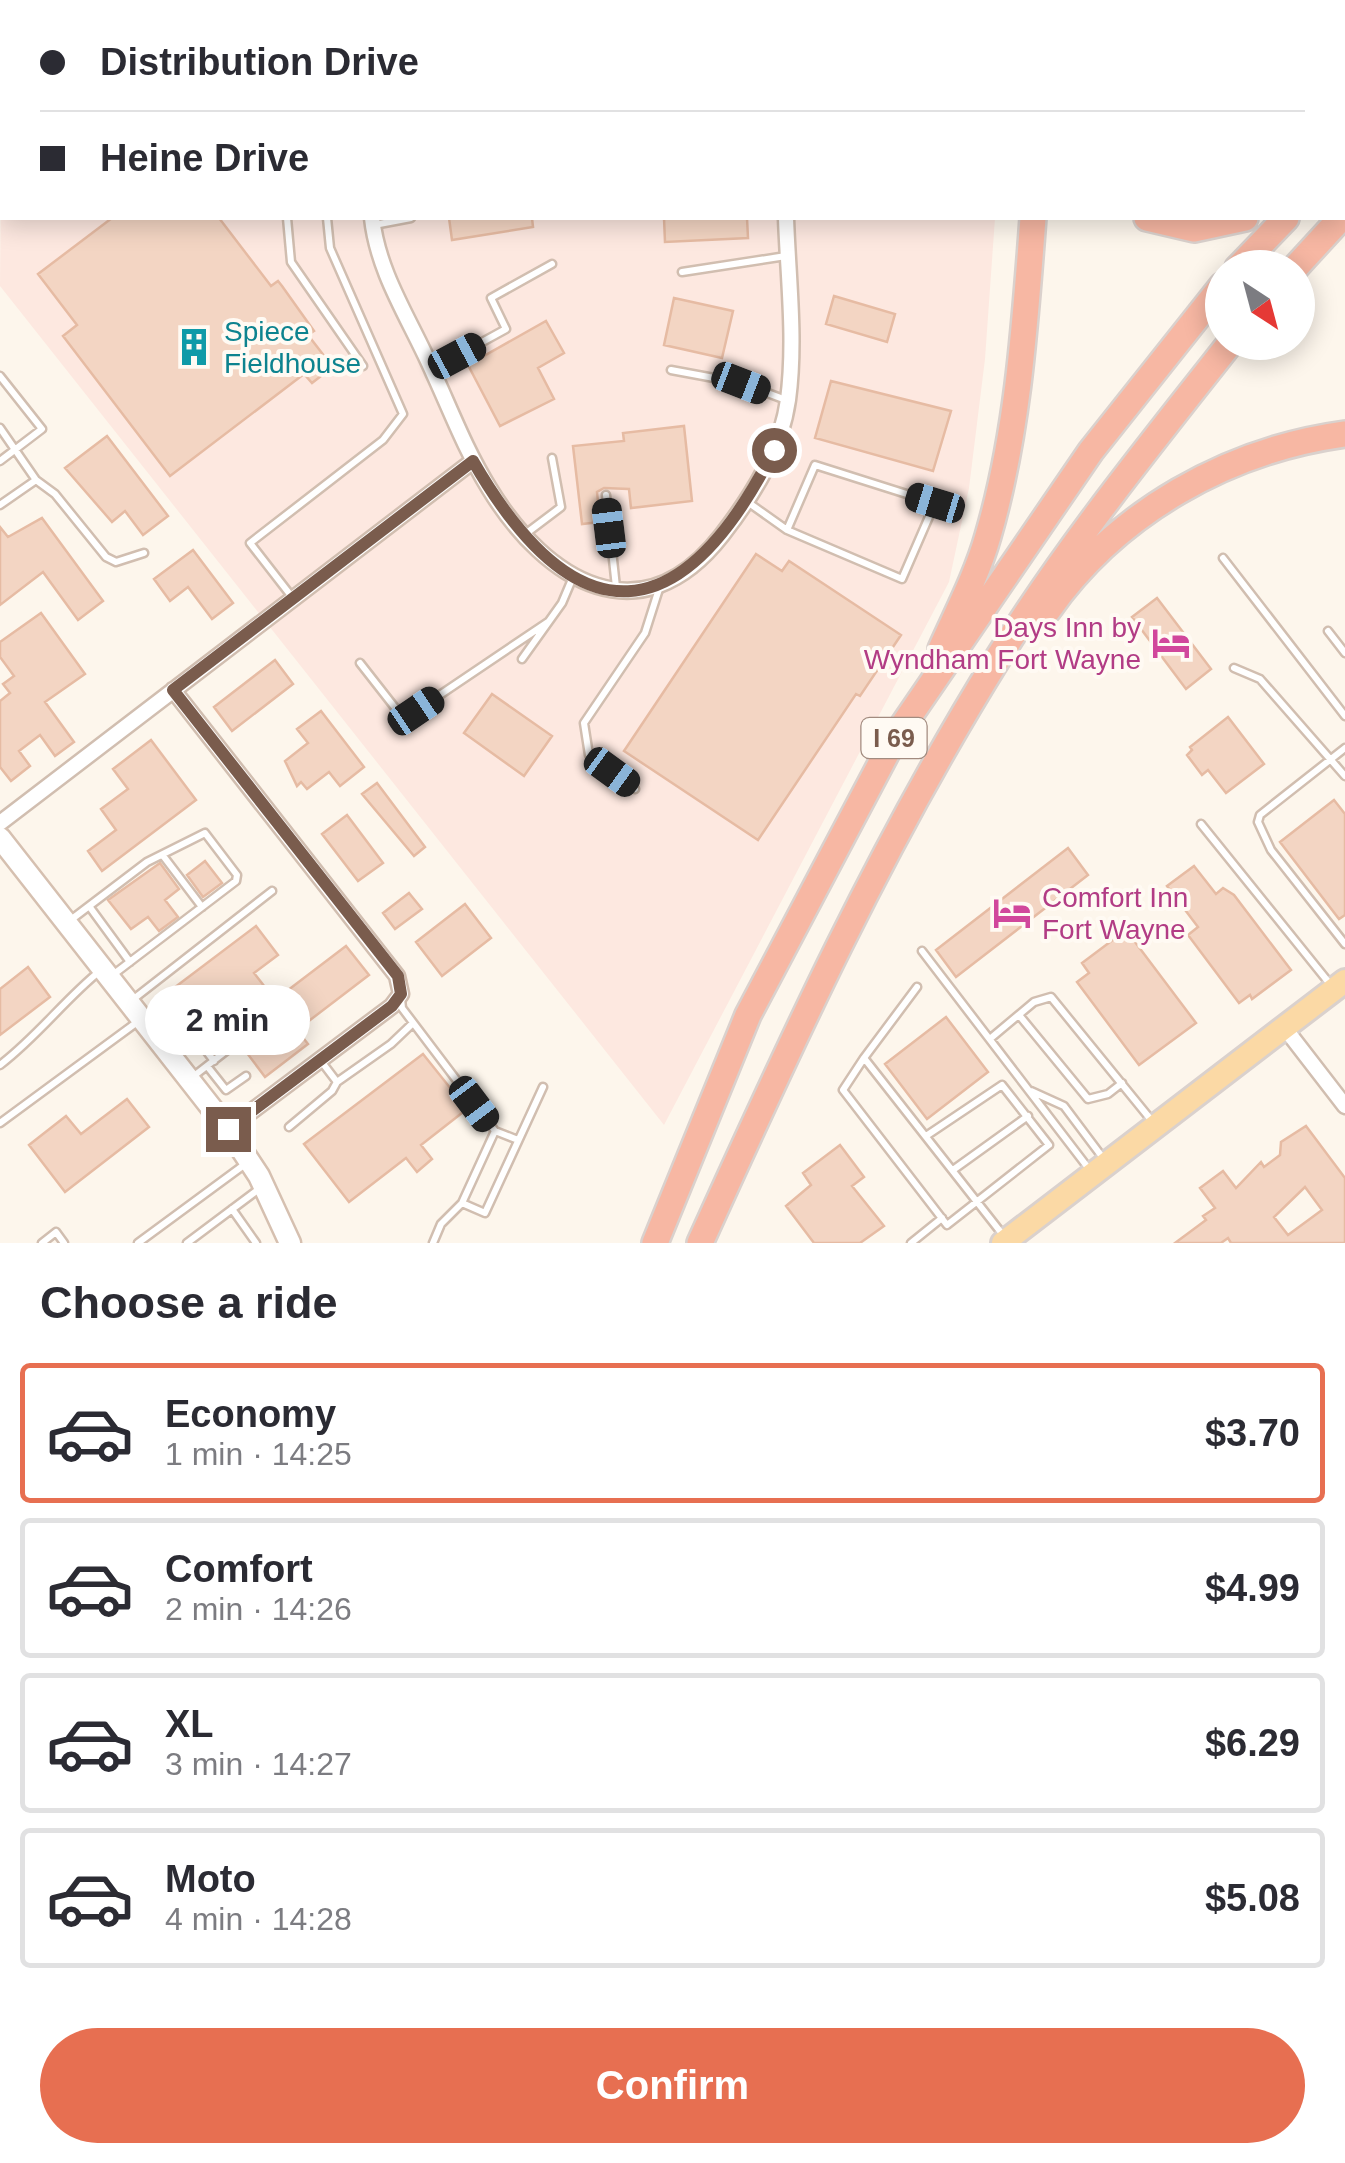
<!DOCTYPE html>
<meta charset="utf-8">
<style>
body{margin:0;font-family:Helvetica,sans-serif;background:#f7f7f7;color:#2b2b33;height:100vh;display:flex;flex-direction:column;font-size:38px;white-space:nowrap}
*{box-sizing:border-box;margin:0}
p{font-size:32px;color:#7c7c81}
.icon{flex:none;width:55px;height:55px;fill:none;stroke:currentColor;stroke-width:2;stroke-linecap:round;stroke-linejoin:round}
.map{position:relative;height:1243px;overflow:hidden}
.sheet{display:flex;flex-direction:column;background:#fff;flex:1}
.sheet>*{flex:none}
.banner{position:absolute;left:0px;top:0px;width:1345px;height:220px;box-shadow:0 5px 25px #0003;display:grid;align-content:center;height:220px;padding:0 40px;background:#fff}
.needle{width:65px;rotate:144deg}
.buttons{position:absolute;left:1205px;top:250px;display:grid;gap:20px}
.buttons a{display:grid;place-items:center;width:110px;height:110px;border-radius:50%;background:#fff;box-shadow:0 5px 25px #0003;font-size:50px}
.end{position:absolute;width:45px;height:45px;margin:-22px;border:12px solid #7a5c4d;background:#fff;box-shadow:0 0 0 5px #fff}
.from{border-radius:50%}
.bubble{position:absolute;height:70px;border-radius:35px;background:#fff;box-shadow:0 5px 25px #0003;font-size:32px;font-weight:700;line-height:70px;text-align:center}
.car{position:absolute;width:30px;height:60px;margin:-30px -15px;border-radius:12px;box-shadow:0 0 8px 2px #0007;background:linear-gradient(#222 24%,#8ab4d8 0 40%,#222 0 76%,#8ab4d8 0 86%,#222 0)}
.banner b{display:flex;align-items:center;gap:35px;height:95px;font-size:38px}
.banner b+b{border-top:2px solid #e1e1e2}
.banner i{width:25px;height:25px;background:#2b2b33}
ul{padding:0;list-style:none}
li{display:flex;align-items:center;gap:30px;height:140px;margin:0 20px 15px;padding:0 20px;border:5px solid #e1e1e2;border-radius:10px}
li div{flex:1}
li b{display:block;font-size:38px}
li em{font-style:normal;font-weight:700}
li.on{border-color:#e76f51}
li>.icon{width:90px;height:90px;stroke-width:1.5}
h2{padding:0 40px;font-size:45px;line-height:120px}
.primary-button{display:flex;gap:20px;margin-top:auto;padding:20px 40px}
.primary-button a{flex:1;height:115px;border-radius:60px;background:#e76f51;color:#fff;font-size:40px;font-weight:700;line-height:115px;text-align:center}
.map>svg:first-child{display:block}
.commercial{fill:#fde8e0}
.building{fill:#f3d5c3;stroke:#e6bba3;stroke-width:2.5;fill-rule:evenodd}
.lines{fill:none;stroke-linecap:round;stroke-linejoin:round}
.lane-casing{stroke:#d1beb0;stroke-width:11}
.street-casing{stroke:#d1beb0;stroke-width:19}
.secondary-casing{stroke:#d6c0b0;stroke-width:25}
.primary-casing{stroke:#dad1cd;stroke-width:28}
.highway-casing{stroke:#dad1cd;stroke-width:30}
.lane{stroke:#fff;stroke-width:6}
.street{stroke:#fff;stroke-width:14}
.secondary{stroke:#fff;stroke-width:20}
.primary{stroke:#fbd9a5;stroke-width:22}
.highway{stroke:#f7b7a3;stroke-width:25}
.route{stroke:#7a5c4d;stroke-width:12}
.labels{text-anchor:middle;dominant-baseline:central;stroke-width:8;stroke-linejoin:round;paint-order:stroke}
.shield{fill:#fffaf3;stroke:#a28b7f;stroke-width:2.5}
.shield-label{font-size:25px;font-weight:bold;fill:#7a5c4d}
.culture-label{font-size:28px;fill:#0d838f;stroke:#fffaf3;text-anchor:start}
.hotel-label{font-size:28px;fill:#b23c85;stroke:#fffaf3;text-anchor:end}
</style>
<div class="map">
<svg width="1345" height="1243" viewBox="0 0 1345 1243">
<rect width="100%" height="100%" fill="#fdf6ec"/>
<path class="commercial" d="M88,0H971L972,2H84Z
M2,62V218H995L985,359L969,488L949,582L664,1125L0,286Z"/>
<path class="building" d="M112,218H219L271,286L278,281L282,286L314,331L308,335L325,357L313,366L321,376L312,383L304,374L170,476L63,336L77,325L38,274Z
M449,218H532L533,227L452,240Z
M664,218H747L748,238L665,242Z
M834,296L895,314L887,342L826,324Z
M674,298L733,311L722,358L664,345Z
M546,321L564,353L538,368L554,399L500,426L468,365Z
M831,381L951,411L933,471L815,438Z
M684,426L692,501L631,508L629,489L604,488L597,492L600,522L582,524L573,446L624,441L623,433Z
M107,436L168,516L143,535L125,511L112,522L65,468Z
M42,518L103,601L78,620L43,572L0,605V527L8,537Z
M193,550L233,603L212,619L188,587L170,601L154,579Z
M756,554L782,571L789,561L901,635L860,696L856,694L758,840L624,751Z
M1157,598L1211,669L1186,689L1132,617Z
M41,613L85,674L45,702L74,742L55,756L40,735L19,751L30,766L11,781L0,767V701L10,693L3,684L14,676L0,657V642Z
M275,660L293,684L232,731L214,707Z
M492,694L552,736L524,776L464,733Z
M321,711L364,767L340,786L329,772L307,789L301,782L297,786L285,761L308,743L297,729Z
M1228,717L1264,764L1226,793L1208,770L1202,775L1187,755L1192,750L1190,747Z
M151,740L196,800L102,871L88,851L116,830L101,809L128,789L113,769Z
M377,783L425,847L414,856L362,794Z
M1334,800L1345,814V915L1339,919L1280,842Z
M347,815L383,863L358,881L322,834Z
M1068,848L1088,875L956,977L936,950Z
M205,861L222,883L203,897L187,875Z
M160,863L179,889L165,900L178,917L159,931L148,917L131,929L108,900Z
M1194,866L1216,894L1223,888L1234,895L1291,970L1252,999L1250,995L1239,1003L1188,935L1198,927L1167,886Z
M409,893L422,909L395,929L383,913Z
M465,904L491,938L442,976L416,942Z
M256,926L278,955L254,973L275,1000L346,946L369,975L297,1030L308,1044L265,1077L247,1053L275,1032L261,1013L221,1043L199,1015L188,1023L166,994Z
M1126,930L1196,1023L1139,1065L1077,982L1089,973L1082,963Z
M28,967L50,997L0,1035V989Z
M946,1017L988,1072L927,1119L885,1064Z
M423,1054L467,1109L421,1145L432,1159L417,1172L406,1158L349,1202L304,1144Z
M127,1099L149,1127L65,1192L29,1145L66,1116L81,1134Z
M1306,1126L1345,1178V1243H1231L1228,1238L1221,1243H1175L1206,1220L1203,1216L1215,1208L1200,1188L1223,1171L1236,1188L1261,1162L1264,1167L1280,1155L1281,1142ZM1305,1187L1322,1210L1288,1235L1274,1217Z
M840,1145L864,1177L852,1186L884,1226L860,1243H814L786,1206L811,1185L803,1173Z"/>
<g class="lines">
<g class="lane-casing">
<path id="lane" d="M113,0L114,2
M366,0L373,2
M555,2V0
M655,2L657,0
M812,2L814,0
M927,2V0
M0,14L2,18
M0,104L2,103
M287,218L291,262L363,366
M374,225L411,218
M682,272L786,256
M433,369L506,329L491,298L552,264
M671,370L741,383L786,400
M0,376L42,429L0,461
M0,428L36,480
M606,495L616,587
M749,503L787,530L902,579L935,503L815,465L787,530
M0,505L36,480L55,494L106,557L116,562L144,553
M524,535L561,507L552,458
M1223,558L1345,716
M292,597L250,543L383,440L403,414L330,248L327,218
M1328,631L1345,653
M522,659L562,603L573,577
M360,663L396,709L416,711L548,622
M1234,668L1260,679L1345,776
M1345,748L1260,815L1258,822L1271,850L1345,944
M635,789L589,755L584,723L645,633L659,589
M1201,824L1330,984
M164,857L202,907
M89,906L130,962
M68,922L147,862L205,833L237,875L236,881L114,974
M922,951L1089,1169
M917,987L864,1058L1003,1235
M401,999L402,1008L495,1131
M131,1001L272,891
M1019,1015L1088,1099L1108,1094L1122,1083
M194,1035L214,1061
M991,1038L1034,1002L1051,997L1152,1121
M864,1058L843,1090L947,1225L1049,1145L1002,1085L926,1136
M0,1065C38,1036 65,999 101,970
M207,1066L226,1090L246,1076
M190,1079L253,1030
M337,1082L391,1044L413,1023
M1031,1091L1064,1106L1103,1158
M0,1123L140,1020
M289,1127L332,1091L337,1082L321,1061
M953,1170L1028,1116
M462,1203L495,1131L518,1140
M232,1209L256,1243
M42,1243L56,1232L64,1243
M138,1243L248,1162
M187,1243L259,1189
M433,1243L441,1224L462,1203L485,1213L543,1087
M911,1243L942,1218"/>
</g>
<g class="street-casing">
<path id="street" d="M668,0L671,2
M413,2L414,0
M372,218C378,274 411,321 433,372C451,411 466,451 489,488C546,582 641,639 722,535C753,495 781,450 788,400C796,340 788,278 786,218
M173,690L397,976L401,994L392,1006L228,1129
M0,823L473,461
M1284,1027L1345,1106"/>
</g>
<g class="secondary-casing">
<path id="secondary" d="M57,2L60,0
M0,46L2,44
M0,838L228,1129L259,1176L290,1243"/>
</g>
<g class="primary-casing">
<path id="primary" d="M1003,1243L1345,981"/>
</g>
<g class="highway-casing">
<path id="highway" d="M1007,0V2
M1329,0L1337,2
M1119,2L1122,0
M1342,158L1345,156
M1147,218L1194,229L1245,218
M1238,268L1286,218
M1295,268L1341,218
M1048,610C1117,512 1228,450 1345,434
M941,649C957,613 977,575 988,536C1018,433 1025,324 1033,218
M655,1243L748,1015L895,737L1091,451L1222,286
M700,1243C791,1042 881,846 998,658C1067,547 1150,445 1231,342"/>
</g>
<use href="#lane" class="lane"/>
<use href="#street" class="street"/>
<use href="#secondary" class="secondary"/>
<use href="#primary" class="primary"/>
<use href="#highway" class="highway"/>
</g>
<g class="lines">
<path class="route" d="M228,1129L392,1006L401,994L398,976L173,690L473,461C577,641 682,632 774,450"/>
</g>
<defs>
<g id="building-bare" transform="scale(3)"><path d="M-4-6H4V6H1V3H-1V6H-4ZM-2.5-4.3h1.7v1.8h-1.7ZM.8-4.3h1.7v1.8H.8ZM-2.5-1h1.7V.8h-1.7ZM.8-1h1.7V.8H.8Z" fill="#0f9aa8" stroke="#fffaf3" stroke-width="2.5" paint-order="stroke"/></g>
<g id="hotel-bare" transform="scale(3)"><path d="M-6-4.5h1.5V1H6V5H4.5V3h-9V5H-6ZM-4 0a1.8 1.8 0 1 1 3.6 0ZM.5 0V-2.5h3Q6-2.5 6 0Z" fill="#d1479c" stroke="#fffaf3" stroke-width="2.5" paint-order="stroke"/></g>
</defs>
<g fill-rule="evenodd">
<use href="#building-bare" x="194" y="347"/>
<use href="#hotel-bare" x="1171" y="643"/>
<use href="#hotel-bare" x="1012" y="913"/>
</g>
<g class="labels">
<rect class="shield" x="861.5" y="718" width="65" height="40" rx="8"/>
<g class="shield-label">
<text x="894" y="738">I 69</text>
</g>
<g class="culture-label">
<text x="224" y="331">Spiece<tspan x="224" dy="32">Fieldhouse</tspan></text>
</g>
<g class="hotel-label">
<text x="1141" y="627">Days Inn by<tspan x="1141" dy="32">Wyndham Fort Wayne</tspan></text>
<text x="1042" y="897" text-anchor="start">Comfort Inn<tspan x="1042" dy="32">Fort Wayne</tspan></text>
</g>
</g>
</svg>
<div class="buttons">
<a><svg class="needle" viewBox="-14 -14 28 28"><path d="M0-13l5 13h-10z" fill="#e53935"/><path d="M0 13l5-13h-10z" fill="#7c7c81"/></svg></a>
</div>
<i class="end from" style="left:774px;top:450px"></i>
<i class="end" style="left:228px;top:1129px"></i>
<div class="bubble" style="left:145px;top:985px;width:165px">2 min</div>
<i class="car" style="left:457px;top:356px;rotate:62deg"></i>
<i class="car" style="left:741px;top:383px;rotate:111deg"></i>
<i class="car" style="left:935px;top:503px;rotate:287deg"></i>
<i class="car" style="left:609px;top:528px;rotate:353deg"></i>
<i class="car" style="left:416px;top:711px;rotate:56deg"></i>
<i class="car" style="left:612px;top:772px;rotate:126deg"></i>
<i class="car" style="left:474px;top:1104px;rotate:143deg"></i>
<div class="banner">
<b><i class="from"></i>Distribution Drive</b>
<b><i></i>Heine Drive</b>
</div>
</div>
<section class="sheet">
<h2>Choose a ride</h2>
<ul>
<li class="on"><svg class="icon" aria-label="car" viewBox="0 0 24 24"><path d="M5 17H2v-5l4-1 3-4h7l3 4 3 1v5h-3M9 17h6M6 11h13"/><circle cx="7" cy="17" r="2"/><circle cx="17" cy="17" r="2"/></svg><div><b>Economy</b><p>1 min · 14:25</p></div><em>$3.70</em></li>
<li><svg class="icon" aria-label="car" viewBox="0 0 24 24"><path d="M5 17H2v-5l4-1 3-4h7l3 4 3 1v5h-3M9 17h6M6 11h13"/><circle cx="7" cy="17" r="2"/><circle cx="17" cy="17" r="2"/></svg><div><b>Comfort</b><p>2 min · 14:26</p></div><em>$4.99</em></li>
<li><svg class="icon" aria-label="car" viewBox="0 0 24 24"><path d="M5 17H2v-5l4-1 3-4h7l3 4 3 1v5h-3M9 17h6M6 11h13"/><circle cx="7" cy="17" r="2"/><circle cx="17" cy="17" r="2"/></svg><div><b>XL</b><p>3 min · 14:27</p></div><em>$6.29</em></li>
<li><svg class="icon" aria-label="car" viewBox="0 0 24 24"><path d="M5 17H2v-5l4-1 3-4h7l3 4 3 1v5h-3M9 17h6M6 11h13"/><circle cx="7" cy="17" r="2"/><circle cx="17" cy="17" r="2"/></svg><div><b>Moto</b><p>4 min · 14:28</p></div><em>$5.08</em></li>
</ul>
<div class="primary-button"><a>Confirm</a></div>
</section>
